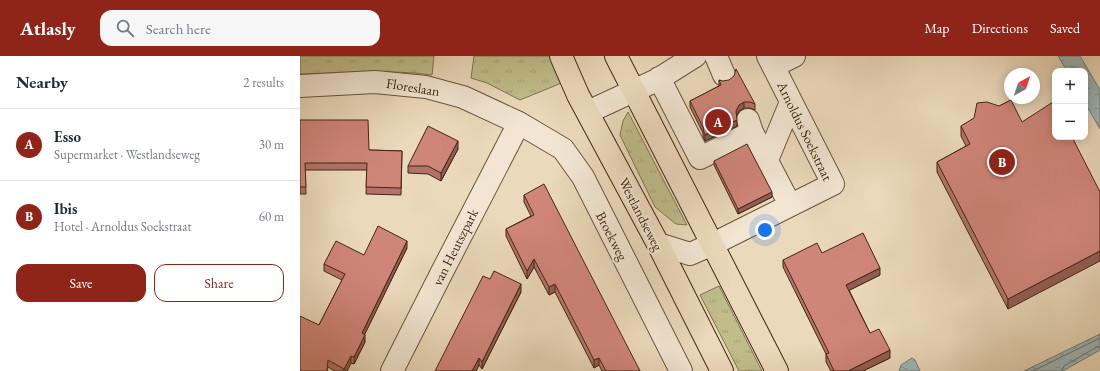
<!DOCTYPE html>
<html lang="en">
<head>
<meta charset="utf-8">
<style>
  :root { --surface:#fff; --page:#f6f6f7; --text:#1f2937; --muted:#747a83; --line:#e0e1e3; --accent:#8f2418 }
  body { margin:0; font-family:"EB Garamond",serif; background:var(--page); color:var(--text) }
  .controls { position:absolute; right:12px; top:12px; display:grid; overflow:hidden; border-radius:8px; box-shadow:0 2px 10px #0003 }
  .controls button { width:36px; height:36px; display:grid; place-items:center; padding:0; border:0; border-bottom:1px solid var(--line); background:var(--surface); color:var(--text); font:20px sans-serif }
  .compass { position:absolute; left:704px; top:12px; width:36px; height:36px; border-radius:50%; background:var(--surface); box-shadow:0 2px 10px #0003; rotate:40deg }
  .you { position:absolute; left:465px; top:174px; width:14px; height:14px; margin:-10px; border:3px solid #fff; border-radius:50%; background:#1a73e8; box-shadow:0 0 0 6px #1a73e833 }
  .badge { display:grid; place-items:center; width:26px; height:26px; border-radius:50%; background:var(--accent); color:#fff; font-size:13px; font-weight:700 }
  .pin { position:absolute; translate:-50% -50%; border:2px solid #fff; box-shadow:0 1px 4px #0006 }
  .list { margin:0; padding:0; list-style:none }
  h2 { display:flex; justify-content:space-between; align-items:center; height:52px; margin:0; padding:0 16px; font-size:17px }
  h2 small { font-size:13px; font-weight:400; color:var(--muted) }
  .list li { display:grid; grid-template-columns:26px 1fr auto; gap:12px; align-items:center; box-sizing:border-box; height:72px; padding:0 16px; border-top:1px solid var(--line) }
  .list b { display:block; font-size:15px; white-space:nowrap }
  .list p { margin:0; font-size:13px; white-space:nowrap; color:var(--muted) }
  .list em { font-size:13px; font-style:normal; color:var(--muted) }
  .actions { display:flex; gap:8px; padding:12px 16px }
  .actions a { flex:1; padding:9px 0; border:1px solid var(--accent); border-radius:12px; text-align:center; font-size:14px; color:var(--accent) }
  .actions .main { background:var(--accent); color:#fff }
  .icon { flex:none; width:22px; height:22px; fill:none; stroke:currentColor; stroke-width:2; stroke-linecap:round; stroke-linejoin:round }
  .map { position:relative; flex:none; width:800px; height:315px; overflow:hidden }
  header { display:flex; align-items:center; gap:24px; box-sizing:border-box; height:56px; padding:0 20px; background:var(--accent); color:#fff }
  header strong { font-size:19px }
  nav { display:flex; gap:22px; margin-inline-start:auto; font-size:14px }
  .search { width:280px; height:36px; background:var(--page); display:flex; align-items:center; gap:10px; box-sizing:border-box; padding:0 14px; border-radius:12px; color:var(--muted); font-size:15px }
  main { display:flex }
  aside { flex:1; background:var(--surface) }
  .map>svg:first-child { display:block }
  .grass { fill:url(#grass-tufts); stroke:#817250 }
  .water { fill:url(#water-ripples); stroke:#787e78 }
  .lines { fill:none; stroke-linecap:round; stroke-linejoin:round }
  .shore { stroke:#6f7068; stroke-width:1 }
  .minor-casing { stroke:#6c543e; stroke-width:24 }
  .major-casing { stroke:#422715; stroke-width:24 }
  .minor { stroke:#f2e6d3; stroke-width:22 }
  .major { stroke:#ebd9bb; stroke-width:22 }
  .wall { fill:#b37268; stroke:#422715 }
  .shaded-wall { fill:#925d55; stroke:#422715 }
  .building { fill:#d08579; stroke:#422715 }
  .labels { text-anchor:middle; stroke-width:4; stroke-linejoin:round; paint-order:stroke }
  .street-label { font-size:14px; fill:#422715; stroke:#f2e6d3 }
</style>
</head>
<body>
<header>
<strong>Atlasly</strong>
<div class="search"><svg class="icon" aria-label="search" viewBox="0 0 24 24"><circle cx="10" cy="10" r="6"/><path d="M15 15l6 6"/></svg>Search here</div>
<nav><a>Map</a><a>Directions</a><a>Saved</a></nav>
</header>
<main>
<aside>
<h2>Nearby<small>2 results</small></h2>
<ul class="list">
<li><span class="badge">A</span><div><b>Esso</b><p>Supermarket · Westlandseweg</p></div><em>30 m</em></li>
<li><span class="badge">B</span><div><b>Ibis</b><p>Hotel · Arnoldus Soekstraat</p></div><em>60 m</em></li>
</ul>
<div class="actions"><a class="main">Save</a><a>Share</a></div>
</aside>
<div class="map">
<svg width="800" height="315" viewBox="0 0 800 315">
  <defs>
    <pattern id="grass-tufts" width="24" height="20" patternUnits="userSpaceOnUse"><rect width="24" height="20" fill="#c0bd8b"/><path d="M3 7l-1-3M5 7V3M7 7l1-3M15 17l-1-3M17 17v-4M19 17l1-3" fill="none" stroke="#a6a277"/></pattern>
    <pattern id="water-ripples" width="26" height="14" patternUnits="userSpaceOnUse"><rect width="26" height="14" fill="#9cb8ba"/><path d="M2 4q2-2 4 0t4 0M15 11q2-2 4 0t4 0" fill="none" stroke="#819696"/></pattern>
  </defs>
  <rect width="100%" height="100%" fill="#ebd9bb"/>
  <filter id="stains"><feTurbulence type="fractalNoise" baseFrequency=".005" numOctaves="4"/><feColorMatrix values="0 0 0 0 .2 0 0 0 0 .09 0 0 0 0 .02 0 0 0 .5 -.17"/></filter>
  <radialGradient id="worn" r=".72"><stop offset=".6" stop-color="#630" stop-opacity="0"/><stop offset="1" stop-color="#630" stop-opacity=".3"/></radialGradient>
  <path class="grass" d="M 0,0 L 134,0 L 132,19 C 89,13 44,17 0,18 Z
    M 174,0 L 252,0 L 264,26 L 220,44 L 187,27 L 171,22 Z
    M 328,56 L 387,169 L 376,168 L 355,151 L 320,79 L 323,65 Z
    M 419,230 L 462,315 L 439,315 L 400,239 Z"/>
  <path class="water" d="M 758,0 L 780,0 L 800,34 L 800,73 L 785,47 L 785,15 L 767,15 Z
    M 800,278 L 800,294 L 763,315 L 724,315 Z
    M 612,302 L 615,304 L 620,315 L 599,315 L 601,309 Z"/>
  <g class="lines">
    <path class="shore" d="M 733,315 L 800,282
      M 762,315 L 764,310 L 797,291 L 800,291"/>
    <g class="minor-casing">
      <path id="minor" d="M 416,0 L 424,19
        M 474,10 L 494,0
        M 359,22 L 400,102 L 452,76
        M 0,30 L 75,26 L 126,31 L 163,41 L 219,67 L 263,93 L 283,121 L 381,315
        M 288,56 L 357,24 L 395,0
        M 448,64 L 452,76 L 490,149
        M 467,104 L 491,46
        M 358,188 L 390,198 L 413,188 L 533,128 L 468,0
        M 92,315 L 141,218 L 219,67"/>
    </g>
    <g class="major-casing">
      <path id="major" d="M 261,0 L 278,39 L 358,188 L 422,315
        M 316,0 L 477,315"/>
    </g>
    <use href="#minor" class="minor"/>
    <use href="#major" class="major"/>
  </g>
  <path class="wall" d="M 419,24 L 455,48 L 455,54 L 450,52 L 444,52 L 439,55 L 436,60 L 437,70 L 405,85 L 403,80 L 403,77 L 390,51 L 390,45 L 419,30 Z
    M 711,44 L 708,253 L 637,116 L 637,106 L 666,90 L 661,80 L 661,70 Z
    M 0,64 L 69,94 L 102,95 L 101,139 L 66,138 L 67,114 L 5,114 L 6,138 L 0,138 Z
    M 158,93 L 141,125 L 128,118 L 108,117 L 108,110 Z
    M 414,105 L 472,141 L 438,158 L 414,109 Z
    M 224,139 L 340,315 L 302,315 L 299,309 L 294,312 L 255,236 L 249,239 L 234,211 L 227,223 L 206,180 L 206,173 L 231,160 L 224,146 Z
    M 107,192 L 64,279 L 65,286 L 54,308 L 51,307 L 47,315 L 35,315 L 28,311 L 27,315 L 0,315 L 19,269 L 42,224 L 24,215 L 24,208 L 64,199 Z
    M 483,204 L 580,219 L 549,234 L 570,277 L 590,302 L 563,315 L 531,315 L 526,306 L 526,298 L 483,211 Z
    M 190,223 L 221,236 L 182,313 L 179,309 L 176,315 Z"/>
  <path class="shaded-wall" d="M 444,46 L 444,52 L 439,55 L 436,61 L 436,55 L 439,49 Z
    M 437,64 L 437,70 L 405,85 L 405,79 Z
    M 158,85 L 158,93 L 141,125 L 141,117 Z
    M 472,136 L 472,141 L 438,158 L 438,153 Z
    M 107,185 L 107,192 L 62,284 L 62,277 Z
    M 800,195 L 800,205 L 708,253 L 708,243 Z
    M 234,203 L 234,211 L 227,223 L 227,215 Z
    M 580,212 L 580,219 L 546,236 L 546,229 Z
    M 221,228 L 221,236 L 182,313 L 182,306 Z
    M 255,228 L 255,236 L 249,239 L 249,231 Z
    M 65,279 L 65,286 L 54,308 L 54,301 Z
    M 590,294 L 590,302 L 563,315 L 548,315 Z
    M 51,300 L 51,307 L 47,315 L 44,315 L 44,313 Z
    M 179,302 L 179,309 L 176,315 L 172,315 Z
    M 299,302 L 299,309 L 294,312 L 294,304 Z"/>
  <path class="building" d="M 436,13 L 455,48 L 450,46 L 444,46 L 439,49 L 436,55 L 437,64 L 405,79 L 403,74 L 404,73 L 390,45 L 421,29 L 419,24 L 423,25 L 429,24 L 434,20 Z
    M 711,44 L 722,66 L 753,46 L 755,49 L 755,81 L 772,81 L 800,136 L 800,195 L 708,243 L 637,106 L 670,88 L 661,70 L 674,62 L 677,47 L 687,46 L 699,50 Z
    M 0,64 L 68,64 L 69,94 L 102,95 L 101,132 L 66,131 L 67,107 L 5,107 L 6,131 L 0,131 Z
    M 128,70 L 158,85 L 141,117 L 128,110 L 108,110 Z
    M 447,88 L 472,136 L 438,153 L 414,105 Z
    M 244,128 L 340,315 L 306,315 L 299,302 L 294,304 L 255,228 L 249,231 L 234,203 L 227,215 L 206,173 L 234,159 L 224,139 Z
    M 78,170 L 107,185 L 62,277 L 65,279 L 54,301 L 51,300 L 44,313 L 28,304 L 27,315 L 0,315 L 0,260 L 19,269 L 45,218 L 24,208 L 36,185 L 64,199 Z
    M 563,177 L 580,212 L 546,229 L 570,277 L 579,273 L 590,294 L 548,315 L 534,315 L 526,298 L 529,297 L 483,204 L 517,187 L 522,197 Z
    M 194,215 L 221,228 L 182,306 L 179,302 L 172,315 L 135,315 L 183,220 L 190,223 Z"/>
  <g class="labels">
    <g class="street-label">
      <text transform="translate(113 31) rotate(9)" y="5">Floreslaan</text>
      <text transform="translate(505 75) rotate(64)" y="5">Arnoldus Soekstraat</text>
      <text transform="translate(341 158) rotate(63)" y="5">Westlandseweg</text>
      <text transform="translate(312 180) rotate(63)" y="5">Broekweg</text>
      <text transform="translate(155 191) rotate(-63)" y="5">van Heutszpark</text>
    </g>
  </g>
  <rect width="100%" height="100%" filter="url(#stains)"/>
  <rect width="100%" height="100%" fill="url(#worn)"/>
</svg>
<div class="controls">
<button>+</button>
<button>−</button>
</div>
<svg class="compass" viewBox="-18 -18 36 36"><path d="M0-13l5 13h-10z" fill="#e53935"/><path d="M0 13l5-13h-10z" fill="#747a83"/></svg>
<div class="you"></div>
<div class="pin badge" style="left:418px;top:66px">A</div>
<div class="pin badge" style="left:702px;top:106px">B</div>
</div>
</main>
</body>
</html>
